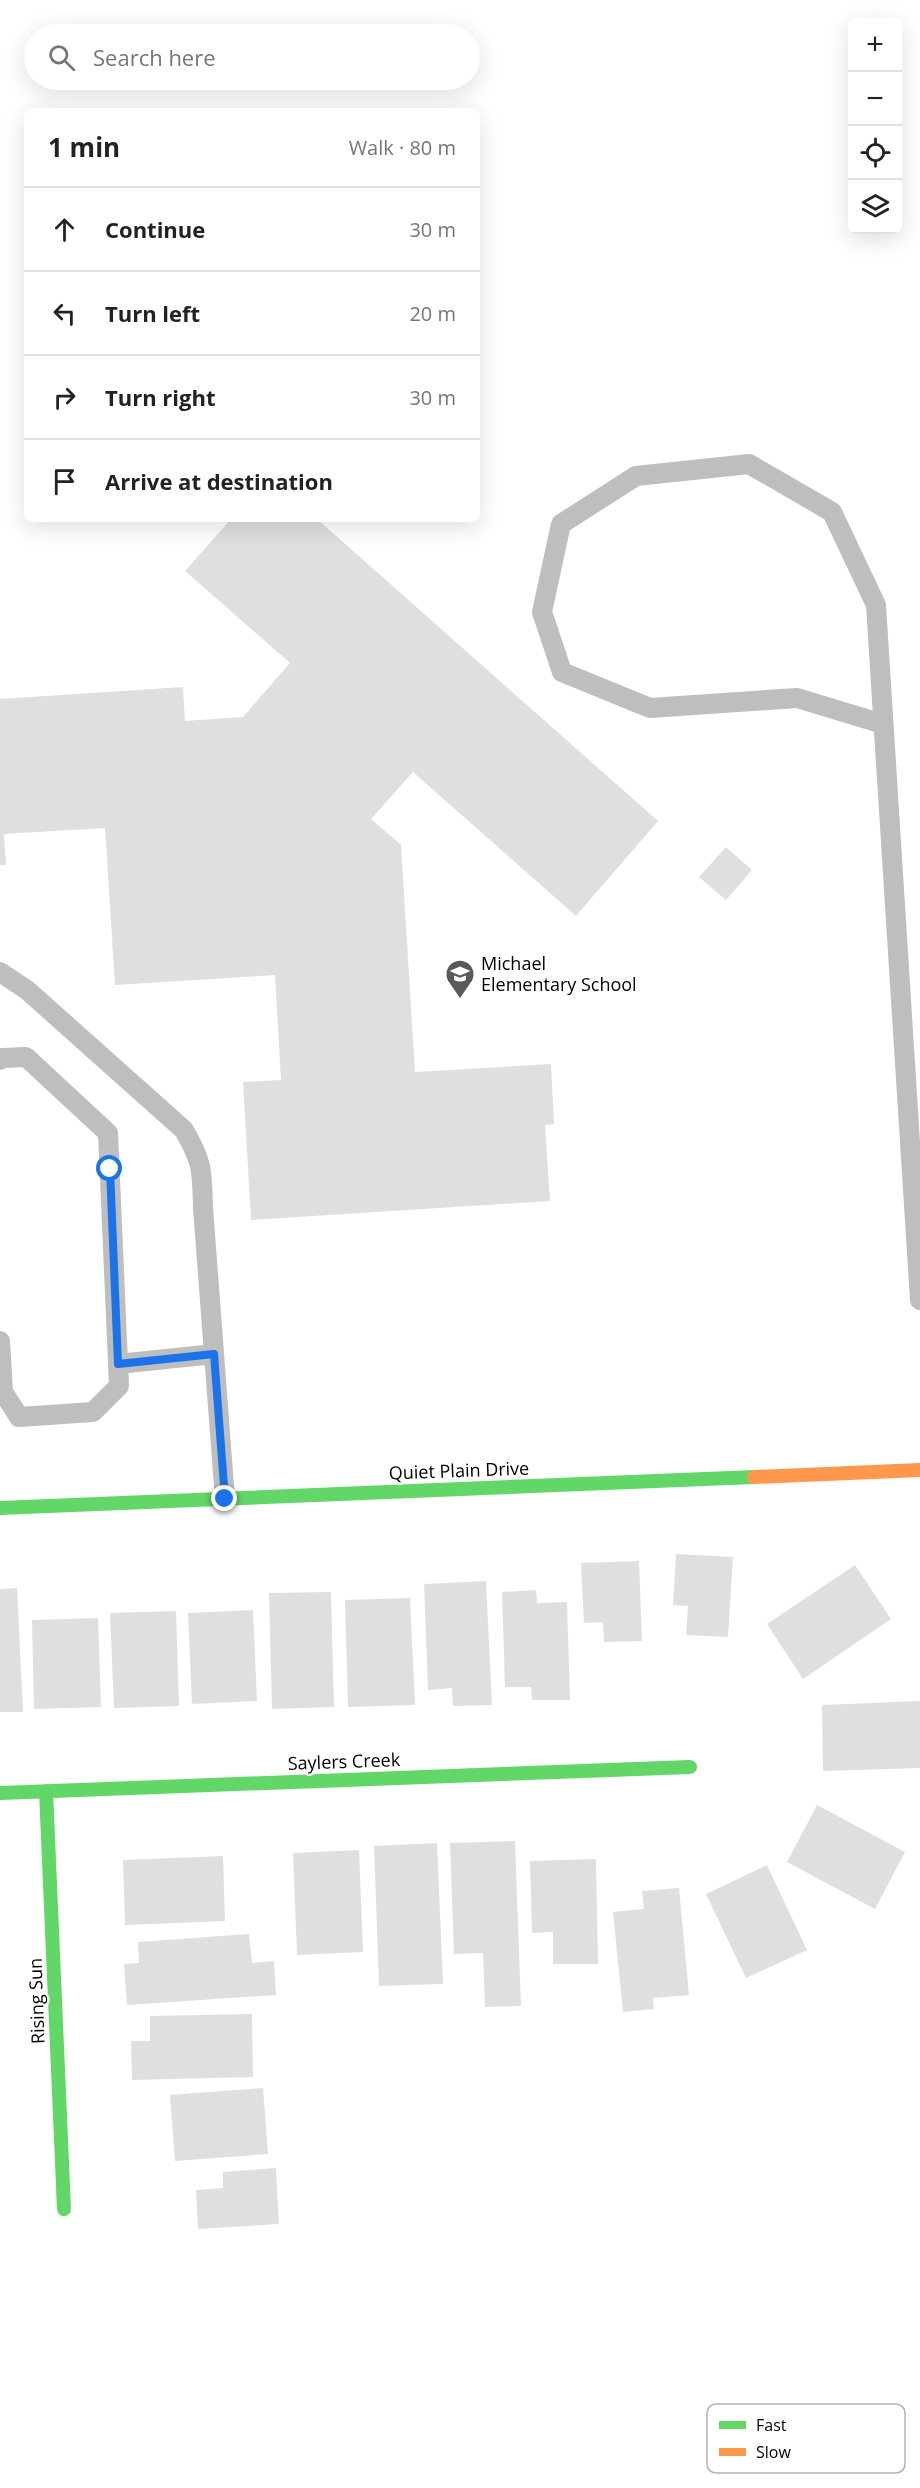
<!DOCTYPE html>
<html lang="en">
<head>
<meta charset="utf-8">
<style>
  :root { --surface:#fff; --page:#f2f2f2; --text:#222; --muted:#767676; --line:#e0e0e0 }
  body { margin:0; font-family:"Open Sans",sans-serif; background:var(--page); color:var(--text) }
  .controls { position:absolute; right:18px; top:18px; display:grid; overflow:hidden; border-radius:9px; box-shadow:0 6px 24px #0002 }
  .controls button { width:54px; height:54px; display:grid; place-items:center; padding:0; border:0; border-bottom:2px solid var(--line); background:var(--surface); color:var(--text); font:30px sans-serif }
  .stop { position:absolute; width:18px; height:18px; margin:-14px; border:4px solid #1a73e8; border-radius:50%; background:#fff }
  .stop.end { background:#1a73e8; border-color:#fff; box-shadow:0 2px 6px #0008 }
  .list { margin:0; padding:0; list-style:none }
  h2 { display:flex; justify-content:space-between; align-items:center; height:78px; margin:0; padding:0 24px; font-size:26px }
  h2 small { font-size:20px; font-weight:400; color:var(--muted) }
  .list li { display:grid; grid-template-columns:39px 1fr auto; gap:18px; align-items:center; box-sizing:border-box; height:84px; padding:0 24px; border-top:2px solid var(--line) }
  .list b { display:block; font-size:22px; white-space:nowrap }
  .list em { font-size:20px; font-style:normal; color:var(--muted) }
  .icon { flex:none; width:33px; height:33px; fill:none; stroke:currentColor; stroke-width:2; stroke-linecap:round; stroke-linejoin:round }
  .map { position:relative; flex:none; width:920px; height:2488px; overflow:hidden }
  .search { position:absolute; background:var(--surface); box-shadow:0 6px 24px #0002; left:24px; top:24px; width:456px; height:66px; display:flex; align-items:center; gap:15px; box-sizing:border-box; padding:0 21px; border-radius:33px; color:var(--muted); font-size:22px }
  .panel { position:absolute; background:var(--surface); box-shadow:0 6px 24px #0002; left:24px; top:108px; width:456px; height:414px; border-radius:9px }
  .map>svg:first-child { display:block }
  .building { fill:#dfdfdf }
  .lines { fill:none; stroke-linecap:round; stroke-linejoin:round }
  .lane { stroke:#bebebe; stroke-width:20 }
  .fast { stroke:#63d668; stroke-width:14 }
  .slow { stroke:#ff974d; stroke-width:14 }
  .route { stroke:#1a73e8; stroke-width:8 }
  .labels { text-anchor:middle; stroke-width:5; stroke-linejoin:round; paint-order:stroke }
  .poi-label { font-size:18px; fill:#000; stroke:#fff; text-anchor:start }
  .street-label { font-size:18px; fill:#000; stroke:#fff }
  .key { fill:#fff; stroke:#b2b2b2; stroke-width:1.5 }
  .key-label { font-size:16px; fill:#000 }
</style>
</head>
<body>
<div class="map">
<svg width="920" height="2488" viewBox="0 0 920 2488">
  <rect width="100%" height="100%" fill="#fff"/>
  <path class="building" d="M 231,519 L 317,519 L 658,821 L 576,916 L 413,772 L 371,819 L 401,845 L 415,1072 L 551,1064 L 554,1124 L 545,1125 L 550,1201 L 251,1220 L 243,1082 L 281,1080 L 275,975 L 115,985 L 105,828 L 4,834 L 6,865 L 0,865 L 0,699 L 183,687 L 185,721 L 243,717 L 290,663 L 185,571 Z
    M 726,847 L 752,870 L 726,900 L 699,877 Z
    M 676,1554 L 733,1557 L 728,1637 L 686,1635 L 688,1606 L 673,1605 Z
    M 639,1561 L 642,1641 L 604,1642 L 603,1622 L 584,1623 L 581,1563 Z
    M 855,1565 L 891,1619 L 803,1679 L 767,1624 Z
    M 486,1581 L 492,1705 L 453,1706 L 452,1688 L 428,1690 L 424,1584 Z
    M 17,1588 L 23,1712 L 0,1712 L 0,1589 Z
    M 536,1590 L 537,1603 L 567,1602 L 570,1700 L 532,1700 L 531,1687 L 505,1687 L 502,1592 Z
    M 331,1592 L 334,1707 L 272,1709 L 269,1593 Z
    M 410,1598 L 415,1705 L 348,1707 L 345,1600 Z
    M 253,1610 L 257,1701 L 192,1704 L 188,1613 Z
    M 176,1611 L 179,1706 L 114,1708 L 110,1613 Z
    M 98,1618 L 101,1707 L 34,1709 L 32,1620 Z
    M 920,1701 L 920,1768 L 823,1771 L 822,1705 Z
    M 817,1805 L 905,1852 L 875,1909 L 787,1862 Z
    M 515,1841 L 521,2006 L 485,2007 L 483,1953 L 454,1954 L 450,1843 Z
    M 437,1843 L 443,1984 L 379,1986 L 374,1846 Z
    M 359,1850 L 363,1952 L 297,1955 L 293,1853 Z
    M 223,1856 L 225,1921 L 125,1925 L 123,1860 Z
    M 596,1859 L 598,1964 L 553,1964 L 553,1932 L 532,1933 L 530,1861 Z
    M 767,1865 L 807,1950 L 746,1978 L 706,1894 Z
    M 679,1888 L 689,1995 L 653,1998 L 654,2009 L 623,2012 L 613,1912 L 644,1909 L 642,1891 Z
    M 249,1934 L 252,1963 L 274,1961 L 276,1995 L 127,2005 L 124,1964 L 139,1963 L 138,1942 Z
    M 252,2014 L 253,2077 L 132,2080 L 131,2041 L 150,2041 L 150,2016 Z
    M 263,2088 L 268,2154 L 175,2161 L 170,2095 Z
    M 276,2168 L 279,2224 L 198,2229 L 196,2190 L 223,2188 L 223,2172 Z"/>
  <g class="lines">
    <path class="lane" d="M 883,724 L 797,698 L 650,708 L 562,672 L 542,612 L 561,524 L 636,476 L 749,464 L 832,512 L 876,605 L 920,1300
      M 0,972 L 27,990 L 184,1130 C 203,1163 202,1171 203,1208 L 225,1499
      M 0,1060 L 2,1058 L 26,1057 L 108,1133 L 119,1386 L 93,1412 L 19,1417 L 3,1392 L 0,1341
      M 118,1364 L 214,1354"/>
    <path class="fast" d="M 0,1508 L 754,1477
      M 46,1791 L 64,2209
      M 0,1793 L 690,1767"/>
    <path class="slow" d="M 754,1477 L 920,1470"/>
  </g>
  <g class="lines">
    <path class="route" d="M 110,1169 L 118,1364 L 214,1354 L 225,1499"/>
  </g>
  <defs>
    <g id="school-pin" transform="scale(1.5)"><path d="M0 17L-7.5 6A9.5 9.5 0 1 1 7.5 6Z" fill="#595959" stroke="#fff"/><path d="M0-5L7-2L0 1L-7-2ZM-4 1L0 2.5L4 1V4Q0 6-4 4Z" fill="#fff"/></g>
  </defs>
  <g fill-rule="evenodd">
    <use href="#school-pin" x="460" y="974"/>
  </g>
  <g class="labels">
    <g class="poi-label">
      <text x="481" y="970">Michael<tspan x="481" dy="21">Elementary School</tspan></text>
    </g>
    <g class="street-label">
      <text transform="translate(459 1471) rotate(-2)" y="6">Quiet Plain Drive</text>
      <text transform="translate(344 1762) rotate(-2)" y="6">Saylers Creek</text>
      <text transform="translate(37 2001) rotate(-92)" y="6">Rising Sun</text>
    </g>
  </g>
  <rect x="707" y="2404" width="198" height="69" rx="9" class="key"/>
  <rect x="719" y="2421" width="27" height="8" fill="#63d668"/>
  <rect x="719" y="2448" width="27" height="8" fill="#ff974d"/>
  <g class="key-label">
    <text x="756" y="2431">Fast</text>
    <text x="756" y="2458">Slow</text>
  </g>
</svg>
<div class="controls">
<button>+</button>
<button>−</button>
<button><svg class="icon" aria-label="locate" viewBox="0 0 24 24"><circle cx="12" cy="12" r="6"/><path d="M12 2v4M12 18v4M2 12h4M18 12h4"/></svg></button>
<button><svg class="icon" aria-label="layers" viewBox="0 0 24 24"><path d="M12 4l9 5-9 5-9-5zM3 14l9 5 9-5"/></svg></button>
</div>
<div class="stop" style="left:110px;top:1169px"></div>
<div class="stop end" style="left:225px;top:1499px"></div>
<div class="search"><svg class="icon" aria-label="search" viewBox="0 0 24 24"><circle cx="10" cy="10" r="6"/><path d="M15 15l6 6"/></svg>Search here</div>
<section class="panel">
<h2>1 min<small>Walk · 80 m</small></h2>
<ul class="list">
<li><svg class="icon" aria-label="ahead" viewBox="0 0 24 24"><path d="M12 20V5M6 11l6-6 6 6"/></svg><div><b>Continue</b></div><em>30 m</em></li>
<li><svg class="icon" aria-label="left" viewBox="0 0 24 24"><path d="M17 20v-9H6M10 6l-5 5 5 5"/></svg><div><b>Turn left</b></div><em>20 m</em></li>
<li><svg class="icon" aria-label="right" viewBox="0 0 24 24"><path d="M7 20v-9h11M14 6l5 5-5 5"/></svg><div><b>Turn right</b></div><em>30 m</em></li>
<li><svg class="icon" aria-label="arrive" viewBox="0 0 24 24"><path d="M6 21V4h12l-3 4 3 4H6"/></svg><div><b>Arrive at destination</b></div></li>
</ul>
</section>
</div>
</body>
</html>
